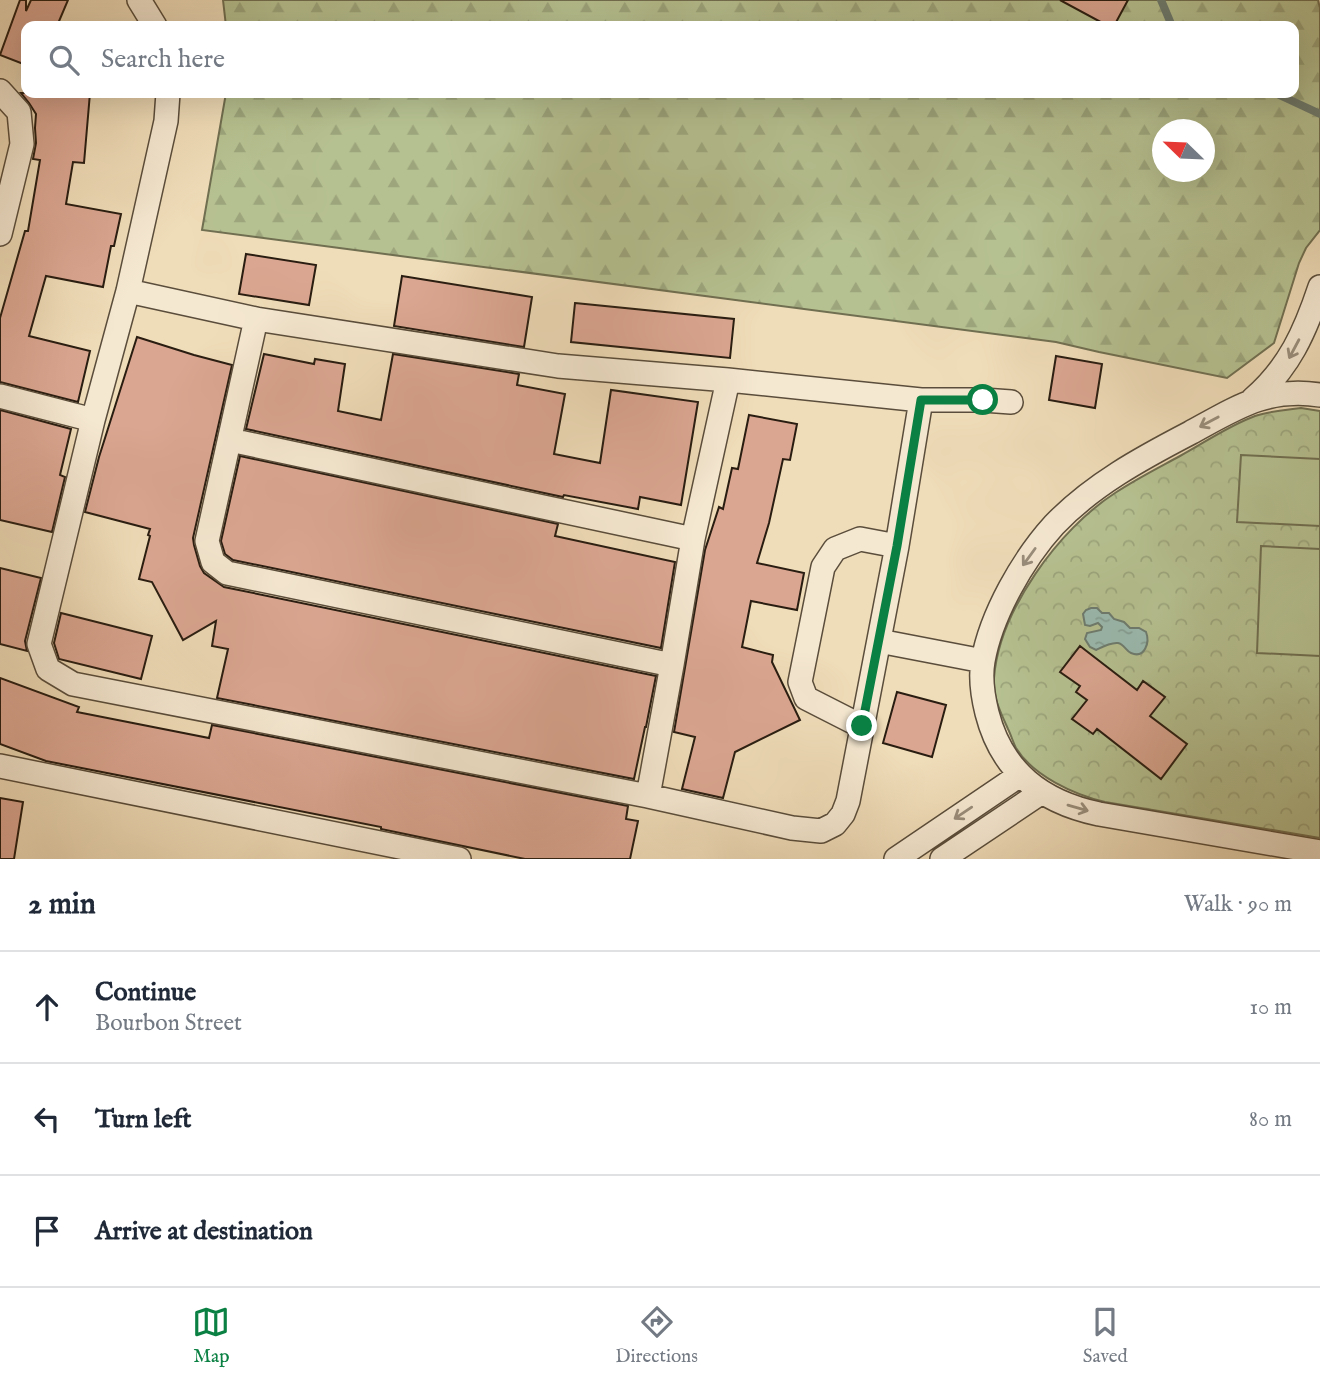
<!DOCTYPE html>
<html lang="en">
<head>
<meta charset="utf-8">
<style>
  :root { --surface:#fff; --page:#f6f6f7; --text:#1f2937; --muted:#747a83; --line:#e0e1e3; --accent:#0b8043 }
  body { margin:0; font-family:"IM FELL English",serif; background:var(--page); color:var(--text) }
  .compass { position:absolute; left:1152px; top:119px; width:63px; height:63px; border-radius:50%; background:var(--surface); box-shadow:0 7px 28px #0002; rotate:293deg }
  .stop { position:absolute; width:21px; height:21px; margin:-16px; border:5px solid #0b8043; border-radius:50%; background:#fff }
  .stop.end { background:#0b8043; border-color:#fff; box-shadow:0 2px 7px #0008 }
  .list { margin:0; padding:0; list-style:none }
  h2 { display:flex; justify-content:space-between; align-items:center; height:91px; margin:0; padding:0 28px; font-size:30px }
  h2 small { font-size:23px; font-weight:400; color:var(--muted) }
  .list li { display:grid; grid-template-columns:46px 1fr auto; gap:21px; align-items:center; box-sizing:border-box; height:112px; padding:0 28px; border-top:2px solid var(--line) }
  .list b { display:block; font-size:26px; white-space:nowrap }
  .list p { margin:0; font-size:23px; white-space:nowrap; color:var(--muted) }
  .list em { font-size:23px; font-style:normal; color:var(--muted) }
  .icon { flex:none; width:38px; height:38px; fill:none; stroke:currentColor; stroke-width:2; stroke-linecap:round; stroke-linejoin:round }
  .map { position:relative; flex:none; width:1320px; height:859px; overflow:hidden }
  .search { position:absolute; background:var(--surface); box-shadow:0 7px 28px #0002; left:21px; right:21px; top:21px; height:77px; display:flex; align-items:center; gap:18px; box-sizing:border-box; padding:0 24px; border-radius:14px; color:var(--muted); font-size:26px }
  .sheet { height:427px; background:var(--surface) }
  nav { display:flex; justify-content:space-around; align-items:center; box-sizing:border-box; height:98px; border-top:2px solid var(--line); background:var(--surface); font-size:19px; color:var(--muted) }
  nav a { display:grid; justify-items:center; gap:4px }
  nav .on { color:var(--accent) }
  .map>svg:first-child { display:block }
  .forest { fill:url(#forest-firs); stroke:#706f51; stroke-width:2; fill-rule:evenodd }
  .park { fill:url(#park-crowns); stroke:#706f51; stroke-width:2 }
  .pitch { fill:#b6c191; stroke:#706f51; stroke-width:2 }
  .water { fill:url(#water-ripples); stroke:#6d7c70; stroke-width:2 }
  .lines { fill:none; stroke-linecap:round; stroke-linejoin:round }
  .stream { stroke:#6d7c70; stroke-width:8 }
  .building { fill:#dba691; stroke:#291d11; stroke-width:2 }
  .minor-casing { stroke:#5a4d3b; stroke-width:26 }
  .minor { stroke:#f5e8d1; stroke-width:23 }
  .oneway { stroke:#998d7b }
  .route { stroke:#0b8043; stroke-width:9 }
</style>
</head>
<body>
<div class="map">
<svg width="1320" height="859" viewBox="0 0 1320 859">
  <defs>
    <pattern id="forest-firs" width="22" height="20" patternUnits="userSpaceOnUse" patternTransform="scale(1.75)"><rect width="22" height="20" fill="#b6c191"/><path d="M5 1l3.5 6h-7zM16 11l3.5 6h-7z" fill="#9ca57c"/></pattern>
    <pattern id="park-crowns" width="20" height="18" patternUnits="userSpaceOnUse" patternTransform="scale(1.75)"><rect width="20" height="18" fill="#b6c191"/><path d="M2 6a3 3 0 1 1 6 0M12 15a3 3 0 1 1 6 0" fill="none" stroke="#9ca57c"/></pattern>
    <pattern id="water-ripples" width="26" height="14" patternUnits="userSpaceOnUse" patternTransform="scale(1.75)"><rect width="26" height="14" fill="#9abbb0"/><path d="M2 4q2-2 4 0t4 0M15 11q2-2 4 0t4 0" fill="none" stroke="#85a096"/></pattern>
  </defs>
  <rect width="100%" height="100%" fill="#efdcb8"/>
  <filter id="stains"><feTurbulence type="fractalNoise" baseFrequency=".00286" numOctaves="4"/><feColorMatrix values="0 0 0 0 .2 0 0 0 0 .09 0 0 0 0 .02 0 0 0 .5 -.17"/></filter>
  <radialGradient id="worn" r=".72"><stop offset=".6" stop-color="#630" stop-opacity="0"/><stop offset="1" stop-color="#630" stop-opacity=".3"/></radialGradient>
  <path class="forest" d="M 223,0 L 1318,0 L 1320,8 L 1320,230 L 1306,248 L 1299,263 L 1274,343 L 1227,378 L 1099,352 L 1056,342 L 202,230 L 226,93 L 1294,93 L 1294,26 L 226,26 ZM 1162,130 L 1204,130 L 1204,172 L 1162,172 Z"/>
  <path class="park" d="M 1301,408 L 1320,411 L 1320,838 L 1105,802 C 1075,795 1033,776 1016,748 C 1013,742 1011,735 1008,729 C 1001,713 992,696 994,678 C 999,611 1059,529 1115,493 C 1136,479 1158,468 1180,456 C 1204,443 1228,426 1255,416 C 1269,411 1286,410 1301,408 Z"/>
  <path class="pitch" d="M 1241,455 L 1320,459 L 1320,526 L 1237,522 Z
    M 1261,546 L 1320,549 L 1320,656 L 1257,653 Z"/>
  <path class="water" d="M 1091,608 L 1097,608 L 1102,613 L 1109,613 L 1114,619 L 1124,622 L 1130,628 L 1139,628 L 1146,632 C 1150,642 1145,659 1131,653 C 1126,651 1124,644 1118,643 C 1111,642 1102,647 1096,650 L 1090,647 L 1085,639 L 1087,633 L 1101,630 L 1102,627 L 1098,623 L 1090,626 L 1085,625 L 1083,614 L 1086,610 Z"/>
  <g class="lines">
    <path class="stream" d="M 1161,0 L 1172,26
      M 1275,93 L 1320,114"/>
  </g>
  <path class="building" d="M 20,0 L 26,0 L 26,11 L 31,0 L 68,0 L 57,26 L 26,26 L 26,65 L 0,55 Z
    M 1060,0 L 1128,0 L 1114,26 L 1108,26 Z
    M 21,93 L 90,93 L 84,163 L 73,162 L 66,204 L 121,214 L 114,246 L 111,246 L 103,287 L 46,276 L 29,336 L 90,351 L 78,402 L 0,382 L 0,318 L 25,231 L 28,231 L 40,160 L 33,159 L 36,143 L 35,128 L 36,114 L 29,103 Z
    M 246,254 L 316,265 L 309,305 L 239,294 Z
    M 402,276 L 532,297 L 524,347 L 394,326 Z
    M 575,303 L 734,319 L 730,358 L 571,342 Z
    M 137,337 L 194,355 L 232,365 L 193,538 L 194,545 L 200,566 L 204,573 L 224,587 L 656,676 L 646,727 L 645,727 L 634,779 L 217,698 L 228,649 L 212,646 L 216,621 L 183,640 L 152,582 L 139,579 L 150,536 L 148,535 L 150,529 L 85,512 L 99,457 Z
    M 264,354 L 314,364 L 315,359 L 345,364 L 338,411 L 381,420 L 393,354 L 519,374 L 517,385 L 565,394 L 554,454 L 600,463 L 611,390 L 698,402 L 681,505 L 640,497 L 638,509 L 564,495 L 563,497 L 246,429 Z
    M 1056,356 L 1102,364 L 1095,408 L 1049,400 Z
    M 0,410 L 71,429 L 60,475 L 65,477 L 52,532 L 0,520 Z
    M 749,415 L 797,424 L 790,460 L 783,459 L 769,523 L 757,563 L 804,573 L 797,610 L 751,601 L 742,647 L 773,655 L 772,662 L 800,720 L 735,752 L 723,798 L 682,789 L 695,737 L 674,732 L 705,550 L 719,507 L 723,509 L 732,468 L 738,469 Z
    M 240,456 L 558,524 L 555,536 L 675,562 L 661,648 L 233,560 L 225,554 L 221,541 Z
    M 0,568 L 41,578 L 25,641 L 27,651 L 0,644 Z
    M 61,613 L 152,636 L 141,679 L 59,659 L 54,643 Z
    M 1080,646 L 1137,690 L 1143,681 L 1165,697 L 1150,716 L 1187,744 L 1161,779 L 1097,729 L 1093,734 L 1072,719 L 1087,700 L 1076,692 L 1080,686 L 1060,672 Z
    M 0,678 L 79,707 L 77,712 L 209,738 L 212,725 L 628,806 L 626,819 L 638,821 L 630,859 L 525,859 L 381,829 L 381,827 L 46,761 L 0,744 Z
    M 897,692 L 946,705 L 932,757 L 883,743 Z
    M 0,798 L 23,802 L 14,859 L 0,859 Z"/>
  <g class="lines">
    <g class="minor-casing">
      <path id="minor" d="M 139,0 L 155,26
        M 0,91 L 19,112 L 22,144 L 0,234
        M 128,291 L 256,319 L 558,366 L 728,380 L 921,400 L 897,546 L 848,801 L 843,814 L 835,824 L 821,831 L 792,828 L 648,796 L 73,684 L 48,669 L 39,644 L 93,420 L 128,291 L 166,121 L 168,93
        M 256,319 L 207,541 L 213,562 L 227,573 L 672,665
        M 1320,395 C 1266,387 1236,408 1190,433 C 1142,458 1092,485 1054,525 C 1023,559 991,615 983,661 C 980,678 983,697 987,713 C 1002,772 1042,802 1099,814 L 1320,852
        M 0,396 L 93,420
        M 1253,399 C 1289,368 1305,332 1320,287
        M 921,400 L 983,400 L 1011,402
        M 230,440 L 693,539
        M 879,641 L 983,661
        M 861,726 L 806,698 L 800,682 L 823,567 L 835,549 L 860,539 L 897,546
        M 0,766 L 459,859
        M 648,796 L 672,665 L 693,539 L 728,380
        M 896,859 L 1020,775
        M 942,859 L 1042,792"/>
    </g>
    <use href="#minor" class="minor"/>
  </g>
  <defs><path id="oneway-shaft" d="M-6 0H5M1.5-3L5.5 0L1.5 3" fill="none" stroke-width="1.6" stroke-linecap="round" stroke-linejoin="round" transform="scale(1.75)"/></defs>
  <g class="oneway">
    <use href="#oneway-shaft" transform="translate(1294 349) rotate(118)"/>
    <use href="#oneway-shaft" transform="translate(1209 422) rotate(152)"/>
    <use href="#oneway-shaft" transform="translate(1029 557) rotate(126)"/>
    <use href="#oneway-shaft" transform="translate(1078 808) rotate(16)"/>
    <use href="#oneway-shaft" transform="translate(963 813) rotate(146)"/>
  </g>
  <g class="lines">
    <path class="route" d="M 862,726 L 897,546 L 921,400 L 983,400"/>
  </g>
  <rect width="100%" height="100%" filter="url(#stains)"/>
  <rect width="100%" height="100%" fill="url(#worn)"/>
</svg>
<svg class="compass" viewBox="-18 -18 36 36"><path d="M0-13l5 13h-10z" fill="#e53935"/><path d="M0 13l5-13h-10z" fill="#747a83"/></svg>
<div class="stop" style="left:983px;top:400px"></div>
<div class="stop end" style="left:862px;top:726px"></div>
<div class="search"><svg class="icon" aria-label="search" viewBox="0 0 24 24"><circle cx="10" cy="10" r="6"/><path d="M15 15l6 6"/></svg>Search here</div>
</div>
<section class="sheet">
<h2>2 min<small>Walk · 90 m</small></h2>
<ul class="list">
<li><svg class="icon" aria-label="ahead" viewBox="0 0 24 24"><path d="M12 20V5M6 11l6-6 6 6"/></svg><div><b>Continue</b><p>Bourbon Street</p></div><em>10 m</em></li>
<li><svg class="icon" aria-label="left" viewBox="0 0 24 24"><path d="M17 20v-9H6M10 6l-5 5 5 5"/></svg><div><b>Turn left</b></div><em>80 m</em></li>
<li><svg class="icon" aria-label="arrive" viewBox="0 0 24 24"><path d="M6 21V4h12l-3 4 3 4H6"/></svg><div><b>Arrive at destination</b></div></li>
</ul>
</section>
<nav>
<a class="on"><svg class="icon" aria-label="map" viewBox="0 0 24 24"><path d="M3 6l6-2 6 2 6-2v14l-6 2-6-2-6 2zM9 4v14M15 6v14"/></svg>Map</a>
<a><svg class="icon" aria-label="directions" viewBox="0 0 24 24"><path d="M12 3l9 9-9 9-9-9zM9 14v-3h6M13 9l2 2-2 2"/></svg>Directions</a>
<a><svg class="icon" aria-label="saved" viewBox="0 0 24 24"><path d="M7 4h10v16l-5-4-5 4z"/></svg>Saved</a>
</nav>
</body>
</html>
